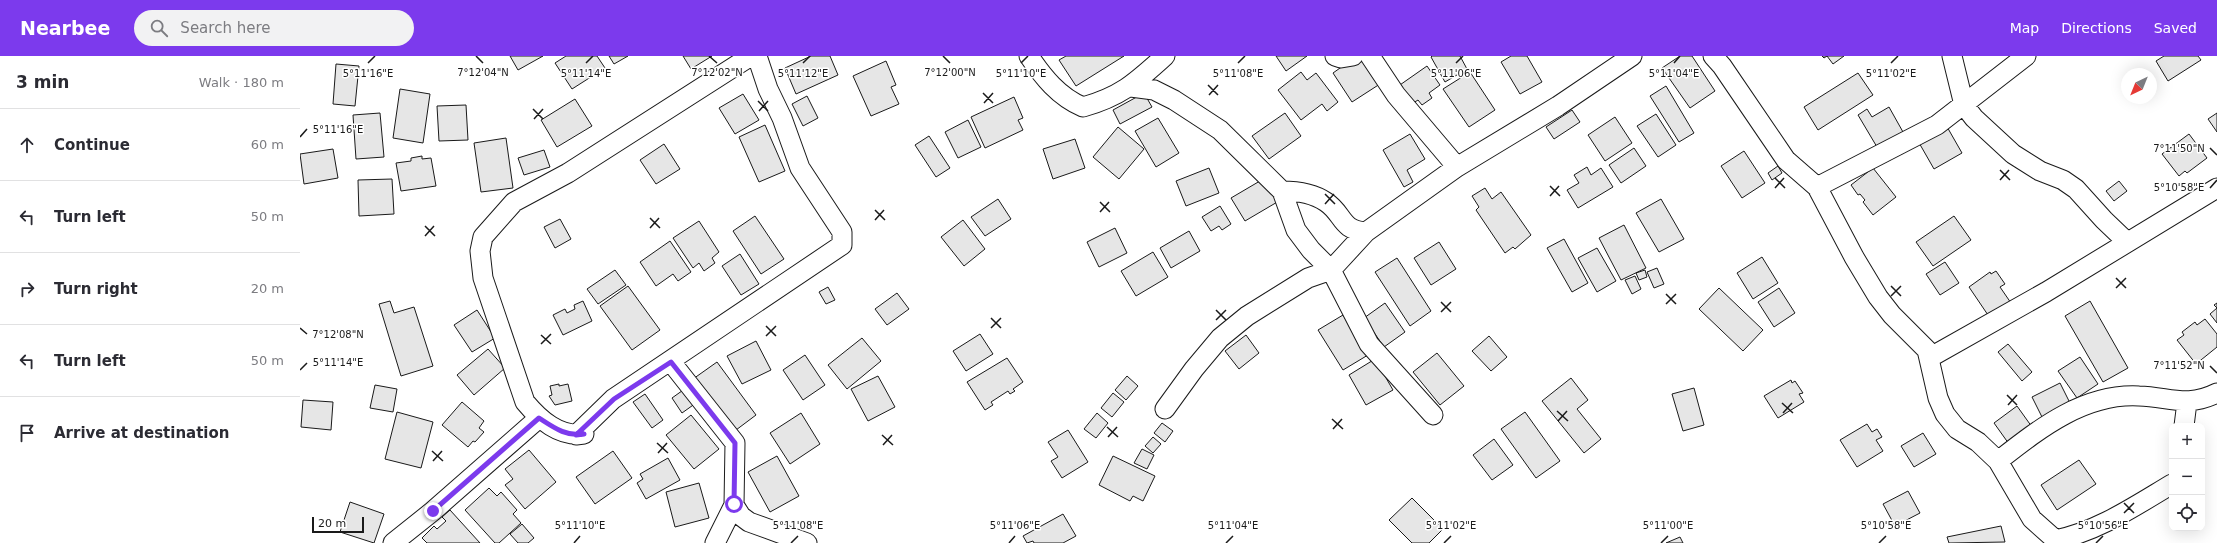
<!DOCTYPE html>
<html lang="en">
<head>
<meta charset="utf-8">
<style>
  :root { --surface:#fff; --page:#f2f2f3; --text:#2b2b33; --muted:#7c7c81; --line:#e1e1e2; --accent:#7c3aed }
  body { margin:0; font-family:"DejaVu Sans",sans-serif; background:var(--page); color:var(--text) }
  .controls { position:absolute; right:12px; bottom:12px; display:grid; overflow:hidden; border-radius:8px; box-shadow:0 4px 16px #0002 }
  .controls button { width:36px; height:36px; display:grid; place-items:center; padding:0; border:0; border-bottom:1px solid var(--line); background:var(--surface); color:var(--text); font:20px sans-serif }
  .compass { position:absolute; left:1821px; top:12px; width:36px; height:36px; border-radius:50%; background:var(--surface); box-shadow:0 4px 16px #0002; rotate:223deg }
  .scale { position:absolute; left:12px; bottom:10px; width:52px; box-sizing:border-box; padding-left:4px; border:2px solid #1a1a1a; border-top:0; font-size:11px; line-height:14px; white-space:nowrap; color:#1a1a1a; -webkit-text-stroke:3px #fff; paint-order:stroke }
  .stop { position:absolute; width:12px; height:12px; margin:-9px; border:3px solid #7c3aed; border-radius:50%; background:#fff }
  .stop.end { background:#7c3aed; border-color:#fff; box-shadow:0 1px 4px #0008 }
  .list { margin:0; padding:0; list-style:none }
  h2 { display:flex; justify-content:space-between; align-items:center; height:52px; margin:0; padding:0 16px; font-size:17px }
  h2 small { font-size:13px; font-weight:400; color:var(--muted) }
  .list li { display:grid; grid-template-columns:26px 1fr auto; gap:12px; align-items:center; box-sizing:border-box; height:72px; padding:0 16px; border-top:1px solid var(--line) }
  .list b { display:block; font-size:15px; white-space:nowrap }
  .list em { font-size:13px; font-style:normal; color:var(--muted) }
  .icon { flex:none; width:22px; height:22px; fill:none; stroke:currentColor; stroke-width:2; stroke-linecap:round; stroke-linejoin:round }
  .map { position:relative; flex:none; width:1917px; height:487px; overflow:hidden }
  header { display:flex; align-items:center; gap:24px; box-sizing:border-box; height:56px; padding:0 20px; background:var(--accent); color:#fff }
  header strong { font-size:19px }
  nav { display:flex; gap:22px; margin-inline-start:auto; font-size:14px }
  .search { width:280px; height:36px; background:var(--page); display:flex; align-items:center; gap:10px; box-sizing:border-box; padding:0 14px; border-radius:22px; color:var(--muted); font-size:15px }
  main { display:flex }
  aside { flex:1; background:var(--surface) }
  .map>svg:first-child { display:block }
  .building { fill:#e6e6e6; stroke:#1a1a1a }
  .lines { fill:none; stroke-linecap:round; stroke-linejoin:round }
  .minor-casing { stroke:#1a1a1a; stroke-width:21 }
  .minor { stroke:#fff; stroke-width:19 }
  .route { stroke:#7c3aed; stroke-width:5 }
  .ticks { fill:none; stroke:#1a1a1a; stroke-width:1.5 }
  .ticks-label { font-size:10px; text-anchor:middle; fill:#1a1a1a; stroke:#fff; stroke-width:3; stroke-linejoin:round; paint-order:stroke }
</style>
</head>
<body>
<header>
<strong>Nearbee</strong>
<div class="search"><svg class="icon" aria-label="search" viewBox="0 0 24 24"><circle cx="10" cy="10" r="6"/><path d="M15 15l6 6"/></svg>Search here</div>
<nav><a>Map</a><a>Directions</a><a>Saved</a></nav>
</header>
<main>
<aside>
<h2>3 min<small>Walk · 180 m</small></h2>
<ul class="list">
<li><svg class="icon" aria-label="ahead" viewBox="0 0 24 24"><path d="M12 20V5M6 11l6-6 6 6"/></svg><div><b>Continue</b></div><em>60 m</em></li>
<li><svg class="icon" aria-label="left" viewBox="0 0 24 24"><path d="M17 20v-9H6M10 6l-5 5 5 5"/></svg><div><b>Turn left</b></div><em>50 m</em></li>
<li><svg class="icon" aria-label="right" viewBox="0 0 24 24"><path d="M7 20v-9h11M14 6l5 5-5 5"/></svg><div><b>Turn right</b></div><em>20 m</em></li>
<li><svg class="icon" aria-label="left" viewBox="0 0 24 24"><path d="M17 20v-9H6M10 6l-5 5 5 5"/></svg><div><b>Turn left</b></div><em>50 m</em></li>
<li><svg class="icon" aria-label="arrive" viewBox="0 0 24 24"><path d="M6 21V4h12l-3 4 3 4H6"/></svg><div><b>Arrive at destination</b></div></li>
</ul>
</aside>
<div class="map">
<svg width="1917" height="487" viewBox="0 0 1917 487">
  <rect width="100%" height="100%" fill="#fff"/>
  <path class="building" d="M 210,0 L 243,0 L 218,14 Z
    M 266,0 L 297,0 L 305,12 L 272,33 L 255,7 Z
    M 309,0 L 328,0 L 314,8 Z
    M 383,0 L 412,0 L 391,13 Z
    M 511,0 L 530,0 L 538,19 L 496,38 L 485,12 Z
    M 766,0 L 824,0 L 776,30 L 759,4 Z
    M 976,0 L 1007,0 L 986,15 Z
    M 1057,0 L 1065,0 L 1083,26 L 1052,46 L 1033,17 Z
    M 1132,0 L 1160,0 L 1167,13 L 1145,26 L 1131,1 Z
    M 1211,0 L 1227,0 L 1242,26 L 1220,38 L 1201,6 Z
    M 1380,0 L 1392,0 L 1415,35 L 1390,52 L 1362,12 Z
    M 1522,0 L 1544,0 L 1533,8 L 1527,0 L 1524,2 Z
    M 1864,0 L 1898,0 L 1901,4 L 1868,25 L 1856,5 Z
    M 586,5 L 596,29 L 591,31 L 599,48 L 571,60 L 553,20 Z
    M 36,8 L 59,10 L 55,50 L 33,48 Z
    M 1127,10 L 1140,29 L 1129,37 L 1132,42 L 1122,49 L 1118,44 L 1110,49 L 1097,31 Z
    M 1001,16 L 1007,24 L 1016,17 L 1038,46 L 1027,55 L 1022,48 L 1001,64 L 978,34 Z
    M 1170,16 L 1195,54 L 1169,71 L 1143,33 Z
    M 1558,17 L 1573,39 L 1518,74 L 1504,51 Z
    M 1366,30 L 1394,77 L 1379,86 L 1350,40 Z
    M 100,33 L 130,38 L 123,87 L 93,82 Z
    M 844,37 L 852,51 L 820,68 L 813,54 Z
    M 443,38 L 459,64 L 435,78 L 419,52 Z
    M 507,40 L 518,62 L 503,70 L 492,48 Z
    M 714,41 L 723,62 L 718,64 L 723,74 L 685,92 L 671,61 Z
    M 275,43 L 292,70 L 257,91 L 241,64 Z
    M 166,49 L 168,84 L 139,85 L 137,50 Z
    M 1589,51 L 1603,76 L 1577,91 L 1558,59 L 1567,53 L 1572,61 Z
    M 1272,54 L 1280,66 L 1254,83 L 1246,71 Z
    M 80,57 L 84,101 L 56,103 L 53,59 Z
    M 985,57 L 1001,80 L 969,103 L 952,80 Z
    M 1917,57 L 1917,76 L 1908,63 Z
    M 1356,58 L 1376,89 L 1358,101 L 1337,70 Z
    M 1315,61 L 1332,87 L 1305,105 L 1288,79 Z
    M 858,62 L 879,97 L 856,111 L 835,75 Z
    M 668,64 L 681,91 L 658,102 L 645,76 Z
    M 465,69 L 485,115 L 459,126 L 439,81 Z
    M 1646,69 L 1662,97 L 1634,113 L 1618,85 Z
    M 818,71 L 844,93 L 819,123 L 793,101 Z
    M 1110,78 L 1125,103 L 1107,114 L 1113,126 L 1104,131 L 1083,94 Z
    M 1889,78 L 1907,102 L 1887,117 L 1885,115 L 1879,120 L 1862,98 Z
    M 629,80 L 650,112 L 636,121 L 615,89 Z
    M 206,82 L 213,132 L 181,136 L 174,87 Z
    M 775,83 L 785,112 L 753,123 L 743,93 Z
    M 364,88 L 380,113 L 356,128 L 340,104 Z
    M 1334,92 L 1346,110 L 1321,127 L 1309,109 Z
    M 33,93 L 38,122 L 4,128 L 0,98 Z
    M 244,94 L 250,111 L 224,119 L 218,102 Z
    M 1444,95 L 1465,127 L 1442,142 L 1421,110 Z
    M 122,100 L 122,103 L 131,102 L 136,130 L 101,135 L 96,107 L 111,105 L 111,102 Z
    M 1478,110 L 1482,117 L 1472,124 L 1468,117 Z
    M 1287,111 L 1291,119 L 1301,112 L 1313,131 L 1278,152 L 1267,134 L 1279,127 L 1274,119 Z
    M 909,112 L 919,137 L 886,150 L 876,125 Z
    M 1573,112 L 1596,141 L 1573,159 L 1563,146 L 1565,144 L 1560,138 L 1558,139 L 1551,129 Z
    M 965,122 L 979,145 L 945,165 L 931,142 Z
    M 92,123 L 94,158 L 59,160 L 58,124 Z
    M 1819,125 L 1827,135 L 1814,145 L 1806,135 Z
    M 1185,132 L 1192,143 L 1201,136 L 1231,179 L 1215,193 L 1213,191 L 1205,197 L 1176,154 L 1179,151 L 1172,140 Z
    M 698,143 L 711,163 L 685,180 L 671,161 Z
    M 1361,143 L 1384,183 L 1359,196 L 1336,157 Z
    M 920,150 L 931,168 L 922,174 L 919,170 L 911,175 L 902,161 Z
    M 455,160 L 484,203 L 461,218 L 433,175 Z
    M 1654,160 L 1671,184 L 1633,210 L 1616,186 Z
    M 260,163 L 271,183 L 255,192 L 244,171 Z
    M 663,164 L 685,193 L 664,210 L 641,181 Z
    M 399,165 L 419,196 L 412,202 L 415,207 L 404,215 L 399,207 L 393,212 L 373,182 Z
    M 1324,169 L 1346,212 L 1321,224 L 1299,182 Z
    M 815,172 L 827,197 L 799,211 L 787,186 Z
    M 889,175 L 900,195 L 871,212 L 860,192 Z
    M 1264,183 L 1288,227 L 1272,236 L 1247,192 Z
    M 370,185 L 391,216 L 378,225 L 373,218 L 356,230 L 340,206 Z
    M 1139,186 L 1156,213 L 1131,229 L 1114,202 Z
    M 1297,192 L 1316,225 L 1297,236 L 1278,202 Z
    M 853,196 L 868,221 L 836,240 L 821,215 Z
    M 440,198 L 459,228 L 441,239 L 422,210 Z
    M 1462,201 L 1478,227 L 1453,243 L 1437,217 Z
    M 1097,202 L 1131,255 L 1110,270 L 1075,216 Z
    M 1645,206 L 1659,227 L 1640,239 L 1626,218 Z
    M 1357,212 L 1364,228 L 1354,232 L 1347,216 Z
    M 315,214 L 326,229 L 298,248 L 287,233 Z
    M 1345,214 L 1347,221 L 1339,224 L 1336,217 Z
    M 1696,215 L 1705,228 L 1700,231 L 1711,247 L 1690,262 L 1669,231 L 1690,216 L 1691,218 Z
    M 1335,220 L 1341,233 L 1332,238 L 1325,224 Z
    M 328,230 L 360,274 L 332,294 L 300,250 Z
    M 528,231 L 535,244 L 526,248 L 519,236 Z
    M 1419,232 L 1463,274 L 1443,295 L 1399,253 Z
    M 1479,232 L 1495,257 L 1474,271 L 1458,246 Z
    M 597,237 L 609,253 L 587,269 L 575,253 Z
    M 90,245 L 94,257 L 114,251 L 133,310 L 101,320 L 79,248 Z
    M 283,245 L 292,265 L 263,279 L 253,259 L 265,253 L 267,257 L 275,253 L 274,249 Z
    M 1790,245 L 1828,312 L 1803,326 L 1765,260 Z
    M 1085,247 L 1105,276 L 1084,291 L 1064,262 Z
    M 1917,247 L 1917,267 L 1910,258 L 1917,252 L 1914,249 Z
    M 177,254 L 195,282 L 172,296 L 154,269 Z
    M 1043,259 L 1068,299 L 1043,314 L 1018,274 Z
    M 1905,263 L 1917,278 L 1917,291 L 1896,308 L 1877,284 L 1884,279 L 1882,276 L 1895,266 L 1897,269 Z
    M 680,278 L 693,298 L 666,315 L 653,295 Z
    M 946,279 L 959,297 L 939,313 L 925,295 Z
    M 1189,280 L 1207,301 L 1191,315 L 1172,295 Z
    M 562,282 L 581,305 L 547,333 L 528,309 Z
    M 456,285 L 471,314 L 442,328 L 427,300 Z
    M 1708,288 L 1732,316 L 1722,325 L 1698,296 Z
    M 188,293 L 205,312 L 174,339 L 157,319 Z
    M 1137,297 L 1164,330 L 1140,349 L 1113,316 Z
    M 505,299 L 525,329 L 503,344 L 483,314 Z
    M 1780,301 L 1798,328 L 1777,342 L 1758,315 Z
    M 707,302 L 723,326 L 713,333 L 715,335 L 710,338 L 708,335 L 691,346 L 693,349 L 685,354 L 667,326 Z
    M 1075,303 L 1093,334 L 1066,349 L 1049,319 Z
    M 417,306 L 456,359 L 432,377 L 393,323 Z
    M 578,320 L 595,351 L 568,365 L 551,333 Z
    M 827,320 L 838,330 L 826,344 L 815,334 Z
    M 1271,322 L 1288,344 L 1277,353 L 1301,383 L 1284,397 L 1242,345 Z
    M 1491,324 L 1492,327 L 1495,325 L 1503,337 L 1499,338 L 1504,346 L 1478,362 L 1464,340 Z
    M 1760,327 L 1772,351 L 1744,365 L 1732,341 Z
    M 259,328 L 259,330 L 268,328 L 272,345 L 255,349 L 249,340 L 252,339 L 250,330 Z
    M 75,329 L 97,333 L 93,356 L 70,352 Z
    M 386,332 L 396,347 L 382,357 L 372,342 Z
    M 1394,332 L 1404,369 L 1383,375 L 1372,338 Z
    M 813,337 L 824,346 L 812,361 L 801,352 Z
    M 345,338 L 363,364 L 352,372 L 333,346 Z
    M 3,344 L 33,346 L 31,374 L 1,371 Z
    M 162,346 L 184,365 L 179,372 L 184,376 L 175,386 L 173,385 L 168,391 L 142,369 Z
    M 1717,350 L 1732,371 L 1709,388 L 1694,367 Z
    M 97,356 L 133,366 L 121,412 L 85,403 Z
    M 1225,356 L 1260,405 L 1236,422 L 1201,373 Z
    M 501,357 L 520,388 L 490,408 L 470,377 Z
    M 797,357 L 808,367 L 796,382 L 784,373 Z
    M 391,359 L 419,393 L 394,413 L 366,379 Z
    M 862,367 L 873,375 L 865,386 L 854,377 Z
    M 1567,368 L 1572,376 L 1577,373 L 1582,381 L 1576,384 L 1583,395 L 1557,411 L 1540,384 Z
    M 768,374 L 788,406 L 762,422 L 751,405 L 758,401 L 748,386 Z
    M 1623,377 L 1636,398 L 1614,411 L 1601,390 Z
    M 853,381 L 861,388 L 853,397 L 845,390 Z
    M 1194,383 L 1213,409 L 1192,424 L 1173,399 Z
    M 842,393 L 854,399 L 847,413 L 834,407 Z
    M 229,394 L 256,426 L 225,453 L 205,429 L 213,423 L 205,413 Z
    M 313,395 L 332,422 L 295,448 L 276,421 Z
    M 477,400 L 499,440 L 470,456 L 448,416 Z
    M 813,400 L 855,420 L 843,445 L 833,440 L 830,445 L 799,429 Z
    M 368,402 L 380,424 L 346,443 L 337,427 L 343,423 L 340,418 Z
    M 1779,404 L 1796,428 L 1757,454 L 1741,429 Z
    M 399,427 L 409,462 L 375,471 L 366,436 Z
    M 189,432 L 197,440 L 201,436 L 217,454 L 213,458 L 221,467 L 199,487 L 195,487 L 165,454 Z
    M 1608,435 L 1620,457 L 1595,470 L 1583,448 Z
    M 1112,442 L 1143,473 L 1129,487 L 1112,487 L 1089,464 Z
    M 50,446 L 84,458 L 74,487 L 40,476 Z
    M 150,454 L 180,487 L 127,487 L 122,482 L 134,470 L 137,473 L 146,465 L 142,461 Z
    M 763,458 L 776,480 L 763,487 L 734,487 L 733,485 L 727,487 L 723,480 Z
    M 222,468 L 234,482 L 228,487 L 218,487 L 210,478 Z
    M 1701,470 L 1705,486 L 1649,487 L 1647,481 Z
    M 1380,481 L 1383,487 L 1366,487 Z"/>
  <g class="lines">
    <g class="minor-casing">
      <path id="minor" d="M 729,0 C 743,21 759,41 783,51 C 822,40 836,26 865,0
        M 1035,0 L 1041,2 L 1053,0
        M 1070,0 L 1096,39 L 1157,111
        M 1413,0 L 1422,10 L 1486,104 L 1517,131 L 1554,201 L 1578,241 L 1592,259 L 1627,294 L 1638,342 L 1645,358 L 1657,373 L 1678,386 L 1698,405 L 1732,463 L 1759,487
        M 1652,0 L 1664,49 L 1674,62 L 1713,98 L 1740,115 L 1763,124 L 1776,133 L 1804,164 L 1827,186
        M 831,31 L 854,34 L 874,44 L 920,74 L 982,135 L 996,174 L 1011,194 L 1031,214 L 1069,288 L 1133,359
        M 1517,131 L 1637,69 L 1726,0
        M 982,135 C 997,135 1013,137 1026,146 C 1044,158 1040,174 1066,176
        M 1629,302 L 1746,236 L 1917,132
        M 371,306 L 435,387 L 434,449 L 415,487
        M 865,353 L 894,313 L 920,282 L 947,260 L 1008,222 L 1031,214 L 1066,176 L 1157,111 L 1258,50 L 1332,0
        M 1884,370 L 1887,346
        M 284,378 C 259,381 240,364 225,346 L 183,222 L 180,195 L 183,181 L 214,146 L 268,117 L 451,0
        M 284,378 L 276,379 L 313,343 L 542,189 L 542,176 L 500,112 L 482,62 L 468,33 L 457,0
        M 1698,405 C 1739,373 1784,337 1839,340 C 1870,341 1887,352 1917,337
        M 434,449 L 441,460 L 449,466 L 507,487
        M 1755,484 C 1797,476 1835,450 1872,428
        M 93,487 L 133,455 L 239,362"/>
    </g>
    <use href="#minor" class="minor"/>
  </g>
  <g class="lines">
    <path class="route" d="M 133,455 L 239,362 C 253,371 266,381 284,378 L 276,379 L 314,343 L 371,306 L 435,387 L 434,448"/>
  </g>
  <path class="ticks" d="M 176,0 L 183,7M 409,0 L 417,7M 643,0 L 650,7M 68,7 L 75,0M 286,7 L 293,0M 503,7 L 510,0M 721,7 L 728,0M 938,7 L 945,0M 1156,7 L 1163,0M 1374,7 L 1380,0M 1591,7 L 1598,0M 908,29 L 918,39M 683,37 L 693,47M 909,39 L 918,29M 458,45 L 468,55M 684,47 L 693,37M 233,53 L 243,63M 459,55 L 468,45M 234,63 L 243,53M 0,81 L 7,73M 1910,92 L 1917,99M 1700,114 L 1710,124M 1475,122 L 1485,132M 1700,124 L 1709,114M 1250,130 L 1260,140M 1475,132 L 1484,122M 1910,132 L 1917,124M 1025,138 L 1035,148M 1250,140 L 1259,130M 800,146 L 810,156M 1025,148 L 1034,138M 575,154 L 585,164M 800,156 L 809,146M 350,162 L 360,172M 575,164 L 584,154M 125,170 L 135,180M 350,172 L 359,162M 125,180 L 134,170M 1816,222 L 1826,232M 1591,230 L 1601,240M 1816,232 L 1826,222M 1366,238 L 1376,248M 1591,240 L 1601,230M 1141,246 L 1151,256M 1366,248 L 1376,238M 916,254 L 926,264M 1141,256 L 1151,246M 691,262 L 701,272M 916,264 L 926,254M 466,270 L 476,280M 0,272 L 7,278M 691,272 L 701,262M 241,279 L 251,288M 466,280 L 476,270M 241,288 L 251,278M 1910,310 L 1917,317M 0,314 L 7,307M 1707,339 L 1717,349M 1482,347 L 1493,357M 1708,349 L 1717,339M 1257,355 L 1268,365M 1483,357 L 1492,347M 1032,363 L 1043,373M 1258,365 L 1267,355M 807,371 L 818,381M 1033,373 L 1042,363M 582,379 L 593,389M 808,381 L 817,371M 357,387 L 368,397M 583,389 L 592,379M 132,395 L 143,405M 358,397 L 367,387M 133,405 L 142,395M 1824,447 L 1834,457M 1824,457 L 1834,447M 274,487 L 280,480M 491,487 L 498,480M 709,487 L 715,480M 926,487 L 933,480M 1144,487 L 1151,480M 1361,487 L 1368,480M 1579,487 L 1586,480M 1796,487 L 1803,480"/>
  <g class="ticks-label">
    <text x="183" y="20">7°12'04"N</text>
    <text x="417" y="20">7°12'02"N</text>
    <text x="650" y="20">7°12'00"N</text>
    <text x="1591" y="21">5°11'02"E</text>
    <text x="68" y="21">5°11'16"E</text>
    <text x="286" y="21">5°11'14"E</text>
    <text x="503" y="21">5°11'12"E</text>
    <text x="721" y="21">5°11'10"E</text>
    <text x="938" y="21">5°11'08"E</text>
    <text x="1156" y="21">5°11'06"E</text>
    <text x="1374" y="21">5°11'04"E</text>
    <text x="38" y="77">5°11'16"E</text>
    <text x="1879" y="96">7°11'50"N</text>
    <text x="1879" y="135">5°10'58"E</text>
    <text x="38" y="282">7°12'08"N</text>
    <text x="38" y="310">5°11'14"E</text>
    <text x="1879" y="313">7°11'52"N</text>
    <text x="280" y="473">5°11'10"E</text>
    <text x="498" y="473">5°11'08"E</text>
    <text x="715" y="473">5°11'06"E</text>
    <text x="933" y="473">5°11'04"E</text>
    <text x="1151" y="473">5°11'02"E</text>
    <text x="1368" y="473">5°11'00"E</text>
    <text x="1586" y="473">5°10'58"E</text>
    <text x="1803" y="473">5°10'56"E</text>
  </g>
</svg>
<div class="controls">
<button>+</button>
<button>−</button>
<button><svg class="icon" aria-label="locate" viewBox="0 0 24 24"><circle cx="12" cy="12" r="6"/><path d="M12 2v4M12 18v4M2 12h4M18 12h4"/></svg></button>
</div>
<svg class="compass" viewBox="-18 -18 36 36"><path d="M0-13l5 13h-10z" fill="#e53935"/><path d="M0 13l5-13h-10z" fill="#7c7c81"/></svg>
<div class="scale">20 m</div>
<div class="stop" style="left:434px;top:448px"></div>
<div class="stop end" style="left:133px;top:455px"></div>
</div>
</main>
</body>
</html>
